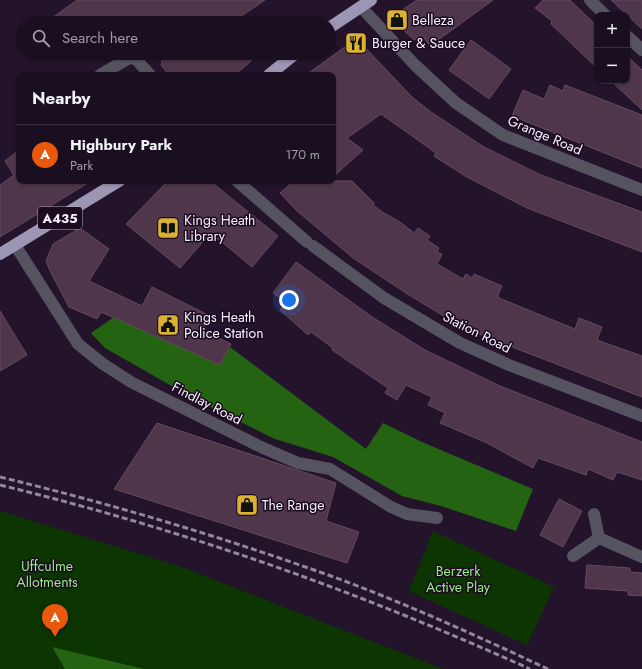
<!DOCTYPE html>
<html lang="en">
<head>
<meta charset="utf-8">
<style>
  :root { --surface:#1a0f20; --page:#231829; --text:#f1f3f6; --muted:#9f9ca5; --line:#382f3e; --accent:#ea580c }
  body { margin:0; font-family:Jost,sans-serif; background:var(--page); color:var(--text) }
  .controls { position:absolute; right:12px; top:12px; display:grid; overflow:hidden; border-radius:8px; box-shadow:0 1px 3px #0004 }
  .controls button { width:36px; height:36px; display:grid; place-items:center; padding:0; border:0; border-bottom:1px solid var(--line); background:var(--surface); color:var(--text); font:20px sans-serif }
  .you { position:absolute; left:289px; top:300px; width:14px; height:14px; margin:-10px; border:3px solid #fff; border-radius:50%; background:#1a73e8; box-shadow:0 0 0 6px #1a73e833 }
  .badge { display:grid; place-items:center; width:26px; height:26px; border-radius:50%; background:var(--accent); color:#fff; font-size:13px; font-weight:700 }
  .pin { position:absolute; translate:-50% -33px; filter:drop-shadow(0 1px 2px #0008) }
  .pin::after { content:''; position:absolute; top:21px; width:14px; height:12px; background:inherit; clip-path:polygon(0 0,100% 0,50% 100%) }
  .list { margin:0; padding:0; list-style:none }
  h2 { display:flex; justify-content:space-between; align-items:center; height:52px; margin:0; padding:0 16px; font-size:17px }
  h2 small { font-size:13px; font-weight:400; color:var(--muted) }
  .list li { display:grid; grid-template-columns:26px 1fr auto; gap:12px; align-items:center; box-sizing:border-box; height:60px; padding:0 16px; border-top:1px solid var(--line) }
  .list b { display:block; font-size:15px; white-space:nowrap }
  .list p { margin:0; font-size:13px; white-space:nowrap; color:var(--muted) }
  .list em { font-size:13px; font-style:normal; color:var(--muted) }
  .icon { flex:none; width:22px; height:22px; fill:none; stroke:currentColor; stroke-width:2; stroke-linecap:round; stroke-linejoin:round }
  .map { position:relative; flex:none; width:642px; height:669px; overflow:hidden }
  .search { position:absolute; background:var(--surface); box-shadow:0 1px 3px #0004; left:16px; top:16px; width:320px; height:44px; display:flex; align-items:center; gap:10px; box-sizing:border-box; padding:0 14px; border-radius:22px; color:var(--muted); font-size:15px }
  .panel { position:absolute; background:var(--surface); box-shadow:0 1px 3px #0004; left:16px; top:72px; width:320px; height:112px; border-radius:8px }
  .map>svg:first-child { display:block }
  .green { fill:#0c3502 }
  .forest { fill:#236312 }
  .building { fill:#4f364a; stroke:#644a5e }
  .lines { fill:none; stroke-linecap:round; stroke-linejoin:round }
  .minor { stroke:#555360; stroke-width:12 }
  .trunk { stroke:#9c95b4; stroke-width:12 }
  .rail { stroke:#938899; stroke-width:3; stroke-dasharray:6 3; stroke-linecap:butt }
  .labels { text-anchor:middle; stroke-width:3; stroke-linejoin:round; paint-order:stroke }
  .shield { fill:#1a0b21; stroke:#b5abbb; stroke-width:1 }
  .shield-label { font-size:13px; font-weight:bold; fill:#f8f0fd }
  .poi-label { font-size:14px; fill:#f8f0fd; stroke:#1a0b21; text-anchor:start }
  .street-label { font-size:14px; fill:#f8f0fd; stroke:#1a0b21 }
  .park-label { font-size:14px; fill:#97eb85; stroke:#1a0b21 }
</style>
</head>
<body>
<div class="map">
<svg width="642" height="669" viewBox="0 0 642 669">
  <rect width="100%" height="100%" fill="#23142b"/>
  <path class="green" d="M 0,511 L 179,566 L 443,669 L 0,669 Z
    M 433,531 L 554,587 L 527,645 L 409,591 Z"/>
  <path class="forest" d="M 114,317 L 220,365 L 230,347 L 366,449 L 383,423 L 422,442 L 533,489 L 516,531 L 441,506 L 402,496 L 333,457 L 275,439 L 198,401 L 105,348 L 91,333 Z
    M 52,647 L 144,669 L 65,669 Z"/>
  <path class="building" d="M 77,0 L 265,0 L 231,23 L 45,23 Z
    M 417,0 L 493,0 L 430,46 L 422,35 L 414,40 L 395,22 L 393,16 Z
    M 543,0 L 570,0 L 597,26 L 597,68 L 551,24 L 552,21 L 535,8 Z
    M 611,0 L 642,0 L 642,29 L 627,15 Z
    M 471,40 L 511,69 L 489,99 L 449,70 Z
    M 353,41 L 359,41 L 412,97 L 431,112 L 484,147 L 541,175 L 642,212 L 642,252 L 527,208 L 465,176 L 434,156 L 436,153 L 381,114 L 347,138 L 363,150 L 333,177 L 333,75 L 306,75 Z
    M 164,53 L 247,53 L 252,60 L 235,75 L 169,75 L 161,65 Z
    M 627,56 L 642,70 L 642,110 L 611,81 L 627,81 Z
    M 550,85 L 563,91 L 565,85 L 642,115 L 642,168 L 512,116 L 523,90 L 544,99 Z
    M 19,150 L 19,181 L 91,181 L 0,237 L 0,185 L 14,175 L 5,161 Z
    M 168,181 L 210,181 L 278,236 L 252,267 L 211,233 L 180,268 L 126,224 Z
    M 294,181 L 352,181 L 374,203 L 373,205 L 384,213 L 400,222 L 414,233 L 418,228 L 430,236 L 427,240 L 439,248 L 437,252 L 442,254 L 437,264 L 463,279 L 466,274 L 472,278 L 474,274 L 502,286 L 498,295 L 499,298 L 575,329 L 579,318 L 602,327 L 597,340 L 642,356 L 642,397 L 486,337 L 450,320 L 409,295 L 353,258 L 296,210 L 280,193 Z
    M 80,228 L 109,249 L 89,281 L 142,306 L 152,287 L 210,316 L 203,330 L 231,344 L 220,365 L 101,312 L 97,319 L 69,307 L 51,273 L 46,261 L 53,244 Z
    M 296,262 L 372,317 L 425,350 L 500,386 L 642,442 L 642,480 L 617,472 L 613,480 L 588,469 L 586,475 L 538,458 L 533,468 L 485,442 L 440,423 L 445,413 L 428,405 L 432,397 L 406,385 L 397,400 L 385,393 L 388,388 L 332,350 L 333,348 L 311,332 L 308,335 L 280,310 L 286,302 L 273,293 Z
    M 0,311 L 27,355 L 0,371 Z
    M 157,423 L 336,483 L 326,521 L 359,532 L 347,563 L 114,489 Z
    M 559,499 L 582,511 L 563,547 L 540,535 Z
    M 587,565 L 630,568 L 630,572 L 642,573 L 642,596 L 628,595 L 628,591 L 585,588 Z"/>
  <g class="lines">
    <path class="minor" d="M 590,0 L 605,15
      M 361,7 L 415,65 L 456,103 L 503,135 L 642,190
      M 627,36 L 642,50
      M 100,75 L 129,58 L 136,59 L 150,75
      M 237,181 L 307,242
      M 15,245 L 78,344 L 103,364 L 131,382 L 261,447 L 298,463 L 330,469 L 391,507 L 407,514 L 437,518
      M 313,246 L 384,298 L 460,343 L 509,365 L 642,416
      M 599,538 L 642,557
      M 573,556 L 599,538 L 594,514"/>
    <path class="trunk" d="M 329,28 L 371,0
      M 269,75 L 296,53
      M 0,254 L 119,181"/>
    <path class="rail" d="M 0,477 C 112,504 222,537 331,576 C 405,603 477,636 548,669
      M 0,485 C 185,530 357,591 530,669"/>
  </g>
  <defs>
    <g id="shop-square" transform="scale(1.15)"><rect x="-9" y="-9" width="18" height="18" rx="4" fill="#dcb233" stroke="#1a0b21"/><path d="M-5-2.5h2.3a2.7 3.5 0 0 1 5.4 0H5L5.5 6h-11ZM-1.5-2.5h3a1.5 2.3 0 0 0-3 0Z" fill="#111"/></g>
    <g id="restaurant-square" transform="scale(1.15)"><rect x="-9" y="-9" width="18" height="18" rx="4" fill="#dcb233" stroke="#1a0b21"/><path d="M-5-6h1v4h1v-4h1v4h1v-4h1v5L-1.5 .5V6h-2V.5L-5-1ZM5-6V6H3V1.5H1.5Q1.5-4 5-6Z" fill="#111"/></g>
    <g id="library-square" transform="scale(1.15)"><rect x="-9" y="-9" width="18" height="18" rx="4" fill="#dcb233" stroke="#1a0b21"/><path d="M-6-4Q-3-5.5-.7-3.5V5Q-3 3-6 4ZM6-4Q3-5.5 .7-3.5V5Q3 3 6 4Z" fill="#111"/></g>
    <g id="civic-square" transform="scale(1.15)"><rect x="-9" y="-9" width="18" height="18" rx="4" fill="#dcb233" stroke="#1a0b21"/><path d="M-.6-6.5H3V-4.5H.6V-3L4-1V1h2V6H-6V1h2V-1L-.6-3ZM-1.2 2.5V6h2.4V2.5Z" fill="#111"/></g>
  </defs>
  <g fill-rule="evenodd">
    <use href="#shop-square" x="397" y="20"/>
    <use href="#restaurant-square" x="356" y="43"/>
    <use href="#library-square" x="168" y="228"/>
    <use href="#civic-square" x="168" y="325"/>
    <use href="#shop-square" x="247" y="505"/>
  </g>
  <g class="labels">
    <rect class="shield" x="38" y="207" width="44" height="22" rx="3"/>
    <g class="shield-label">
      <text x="60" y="223">A435</text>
    </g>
    <g class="poi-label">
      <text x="412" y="25">Belleza</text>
      <text x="372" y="48">Burger &amp; Sauce</text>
      <text x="184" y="225">Kings Heath<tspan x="184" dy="16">Library</tspan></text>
      <text x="184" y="322">Kings Heath<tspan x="184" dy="16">Police Station</tspan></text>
      <text x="262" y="510">The Range</text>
    </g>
    <g class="street-label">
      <text transform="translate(545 135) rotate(23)" y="5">Grange Road</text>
      <text transform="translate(477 332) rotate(27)" y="5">Station Road</text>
      <text transform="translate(207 403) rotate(27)" y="5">Findlay Road</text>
    </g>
    <g class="park-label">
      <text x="47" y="571">Uffculme<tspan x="47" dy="16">Allotments</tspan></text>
      <text x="458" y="576">Berzerk<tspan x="458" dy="16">Active Play</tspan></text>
    </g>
  </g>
</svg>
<div class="controls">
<button>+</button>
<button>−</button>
</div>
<div class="you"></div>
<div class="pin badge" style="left:55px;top:637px">A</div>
<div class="search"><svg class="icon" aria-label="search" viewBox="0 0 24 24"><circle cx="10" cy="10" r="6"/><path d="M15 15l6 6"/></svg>Search here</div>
<section class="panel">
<h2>Nearby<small></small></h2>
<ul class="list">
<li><span class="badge">A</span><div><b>Highbury Park</b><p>Park</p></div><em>170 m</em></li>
</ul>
</section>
</div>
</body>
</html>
